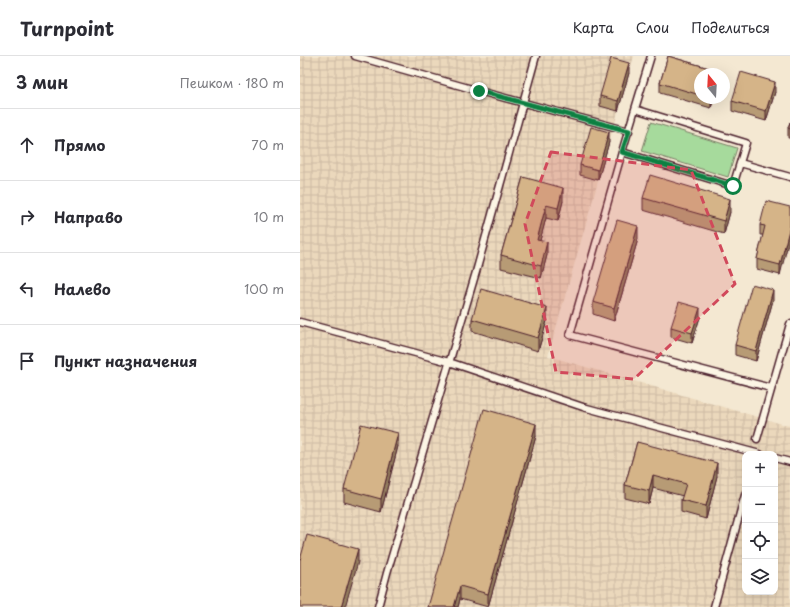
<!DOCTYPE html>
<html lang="ru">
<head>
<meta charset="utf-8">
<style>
  :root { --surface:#fff; --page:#f7f7f7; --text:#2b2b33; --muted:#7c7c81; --line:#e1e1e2 }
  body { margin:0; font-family:"Playpen Sans",sans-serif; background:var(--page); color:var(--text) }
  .controls { position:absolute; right:12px; bottom:12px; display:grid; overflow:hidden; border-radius:8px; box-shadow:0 4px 16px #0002 }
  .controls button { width:36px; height:36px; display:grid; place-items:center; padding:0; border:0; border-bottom:1px solid var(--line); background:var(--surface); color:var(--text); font:20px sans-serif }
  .compass { position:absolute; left:394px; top:12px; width:36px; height:36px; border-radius:50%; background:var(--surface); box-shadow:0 4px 16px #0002; rotate:342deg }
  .stop { position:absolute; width:12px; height:12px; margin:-9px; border:3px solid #0b8043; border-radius:50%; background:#fff }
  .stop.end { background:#0b8043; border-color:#fff; box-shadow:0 1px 4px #0008 }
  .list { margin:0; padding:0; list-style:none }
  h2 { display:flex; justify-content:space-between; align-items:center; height:52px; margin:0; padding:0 16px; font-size:17px }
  h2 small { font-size:13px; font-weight:400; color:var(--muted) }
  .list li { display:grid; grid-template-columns:26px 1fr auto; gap:12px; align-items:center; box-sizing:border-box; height:72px; padding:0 16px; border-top:1px solid var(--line) }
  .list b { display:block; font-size:15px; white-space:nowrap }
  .list em { font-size:13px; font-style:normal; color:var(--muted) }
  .icon { flex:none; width:22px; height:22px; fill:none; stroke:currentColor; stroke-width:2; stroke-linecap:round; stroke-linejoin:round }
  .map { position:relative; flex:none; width:490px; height:551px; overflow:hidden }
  header { display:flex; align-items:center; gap:24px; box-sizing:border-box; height:56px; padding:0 20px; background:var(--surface); border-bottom:1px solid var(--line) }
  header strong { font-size:19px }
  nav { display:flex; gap:22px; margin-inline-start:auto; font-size:14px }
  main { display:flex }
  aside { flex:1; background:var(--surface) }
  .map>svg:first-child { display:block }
  .industrial { fill:url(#industrial-grid); fill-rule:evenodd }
  .green { fill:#a6da9c; stroke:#787c64 }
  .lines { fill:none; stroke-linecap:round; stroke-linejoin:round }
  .service-casing { stroke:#4a1f2b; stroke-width:9 }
  .service { stroke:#fcf5e5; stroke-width:6 }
  .wall { fill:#b79b75; stroke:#4a1f2b }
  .shaded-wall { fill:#957e5f; stroke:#4a1f2b }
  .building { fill:#d5b488; stroke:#4a1f2b }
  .route { stroke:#0b8043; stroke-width:5 }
  .marked { fill:#d1495b; fill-opacity:0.2; stroke:#d1495b; stroke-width:3; stroke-dasharray:8 5; stroke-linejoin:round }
</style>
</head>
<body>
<header>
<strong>Turnpoint</strong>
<nav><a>Карта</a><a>Слои</a><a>Поделиться</a></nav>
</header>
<main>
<aside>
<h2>3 мин<small>Пешком · 180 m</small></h2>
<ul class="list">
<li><svg class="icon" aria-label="ahead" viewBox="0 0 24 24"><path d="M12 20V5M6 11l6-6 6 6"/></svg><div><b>Прямо</b></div><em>70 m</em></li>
<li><svg class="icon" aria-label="right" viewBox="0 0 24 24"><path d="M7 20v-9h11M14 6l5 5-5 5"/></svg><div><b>Направо</b></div><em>10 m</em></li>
<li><svg class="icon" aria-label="left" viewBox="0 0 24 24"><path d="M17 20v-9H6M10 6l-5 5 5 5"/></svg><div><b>Налево</b></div><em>100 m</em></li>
<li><svg class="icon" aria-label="arrive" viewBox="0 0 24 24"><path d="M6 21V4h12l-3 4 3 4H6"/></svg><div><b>Пункт назначения</b></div></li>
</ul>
</aside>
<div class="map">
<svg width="490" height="551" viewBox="0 0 490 551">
  <defs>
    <pattern id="industrial-grid" width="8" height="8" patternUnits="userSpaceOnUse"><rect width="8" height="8" fill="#ebd8bc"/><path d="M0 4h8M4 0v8" fill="none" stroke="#cbb9a2"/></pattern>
  </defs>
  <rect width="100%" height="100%" fill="#f4e8d2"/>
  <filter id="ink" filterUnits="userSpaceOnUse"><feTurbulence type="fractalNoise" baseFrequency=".025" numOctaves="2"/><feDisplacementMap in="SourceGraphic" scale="8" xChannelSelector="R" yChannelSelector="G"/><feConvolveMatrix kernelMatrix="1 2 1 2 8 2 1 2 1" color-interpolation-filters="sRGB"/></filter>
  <g filter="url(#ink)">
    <path class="industrial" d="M 0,0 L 334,0 L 248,300 L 489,370 L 490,367 L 490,551 L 0,551 ZM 445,398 L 475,398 L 475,536 L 445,536 Z"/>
    <path class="green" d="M 351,66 L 437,92 L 428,121 L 342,95 Z"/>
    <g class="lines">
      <g class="service-casing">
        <path id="service" d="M 55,0 L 179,35 L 329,75
          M 351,0 L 322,96 L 270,279 L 471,332
          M 322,96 L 433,130 L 446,87 L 335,53
          M 440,107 L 490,121
          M 0,266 L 149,306 L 283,351 L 460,398
          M 457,383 L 490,268
          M 475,402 L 490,406
          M 78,551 L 87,517 L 176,216 L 236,0
          M 414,551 L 445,439"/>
      </g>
      <use href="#service" class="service"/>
    </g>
    <path class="wall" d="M 368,0 L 419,15 L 419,18 L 400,18 L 400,42 L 414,42 L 411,52 L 360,37 L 360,27 Z
      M 329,17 L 318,55 L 300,50 L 300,40 Z
      M 475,36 L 466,65 L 432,55 L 432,45 Z
      M 490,66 L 490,82 L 488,82 L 488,72 Z
      M 309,86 L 298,124 L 280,119 L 280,109 Z
      M 223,121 L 263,145 L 258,165 L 246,162 L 240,184 L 247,199 L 241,222 L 201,212 L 201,199 Z
      M 343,142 L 430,156 L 424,178 L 343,154 Z
      M 490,151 L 480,219 L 457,213 L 457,203 L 463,179 L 460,179 L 460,169 Z
      M 338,183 L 314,265 L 293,258 L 293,246 Z
      M 473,244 L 456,305 L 435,299 L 435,289 Z
      M 400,261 L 392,287 L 371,281 L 371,271 Z
      M 172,263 L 247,265 L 238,295 L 172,275 Z
      M 236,380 L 188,551 L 160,543 L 158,551 L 128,551 Z
      M 337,386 L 417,420 L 406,463 L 381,456 L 381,444 L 383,440 L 353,432 L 349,448 L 325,442 L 325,429 Z
      M 98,390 L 81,456 L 44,446 L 44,433 Z"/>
    <path class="shaded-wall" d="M 329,7 L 329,17 L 318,55 L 318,45 Z
      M 475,26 L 475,36 L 466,65 L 466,55 Z
      M 411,42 L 414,42 L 411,52 Z
      M 309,76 L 309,86 L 298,124 L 298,114 Z
      M 263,132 L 263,145 L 258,165 L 258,152 Z
      M 430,143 L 430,156 L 424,178 L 424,165 Z
      M 246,149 L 246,162 L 237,196 L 237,184 Z
      M 338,170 L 338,183 L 314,265 L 314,252 Z
      M 490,170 L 490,180 L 480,219 L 480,209 Z
      M 247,186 L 247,199 L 241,222 L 241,210 Z
      M 473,234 L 473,244 L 456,305 L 456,295 Z
      M 247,252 L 247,265 L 238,295 L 238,282 Z
      M 400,252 L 400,261 L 392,287 L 392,277 Z
      M 236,368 L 236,380 L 188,551 L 188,538 Z
      M 98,377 L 98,390 L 81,456 L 81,443 Z
      M 417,407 L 417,420 L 406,463 L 406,450 Z
      M 353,419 L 353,432 L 349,448 L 349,435 Z
      M 58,493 L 58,506 L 45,551 L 41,551 Z
      M 160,530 L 160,543 L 158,551 L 154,551 Z"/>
    <path class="building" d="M 368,0 L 419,15 L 418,18 L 400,18 L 400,39 L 360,27 Z
      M 311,2 L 329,7 L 318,45 L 300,40 Z
      M 441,16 L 475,26 L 466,55 L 432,45 Z
      M 490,66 L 490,73 L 488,72 Z
      M 291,71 L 309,76 L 298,114 L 280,109 Z
      M 350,119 L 430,143 L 424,165 L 343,142 Z
      M 223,121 L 263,132 L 258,152 L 246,149 L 237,184 L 247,186 L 241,210 L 201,199 Z
      M 466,145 L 490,151 L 490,170 L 480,209 L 457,203 L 465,170 L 460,169 Z
      M 317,164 L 338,170 L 314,252 L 293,246 Z
      M 452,228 L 473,234 L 456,295 L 435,289 Z
      M 181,233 L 247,252 L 238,282 L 172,263 Z
      M 379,246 L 400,252 L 392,277 L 371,271 Z
      M 184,353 L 236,368 L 188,538 L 160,530 L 154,551 L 128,551 Z
      M 61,368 L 98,377 L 81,443 L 44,433 Z
      M 337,386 L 417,407 L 406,450 L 381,444 L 386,428 L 353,419 L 349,435 L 325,429 Z
      M 7,479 L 58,493 L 41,551 L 0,551 L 0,504 Z"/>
  </g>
  <g class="lines" filter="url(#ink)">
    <path class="route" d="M 179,35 L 329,75 L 322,96 L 433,130"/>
  </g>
  <path class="marked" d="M 251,96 L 391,114 L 435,228 L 334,323 L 256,316 L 225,168 Z"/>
</svg>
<div class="controls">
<button>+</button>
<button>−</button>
<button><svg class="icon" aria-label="locate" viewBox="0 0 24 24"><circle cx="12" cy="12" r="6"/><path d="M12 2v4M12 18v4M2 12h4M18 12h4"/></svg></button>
<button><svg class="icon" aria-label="layers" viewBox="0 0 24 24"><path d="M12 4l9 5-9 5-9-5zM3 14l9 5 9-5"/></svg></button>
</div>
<svg class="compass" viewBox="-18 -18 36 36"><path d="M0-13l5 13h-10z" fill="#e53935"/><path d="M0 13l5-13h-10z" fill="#7c7c81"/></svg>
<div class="stop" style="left:433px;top:130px"></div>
<div class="stop end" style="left:179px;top:35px"></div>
</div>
</main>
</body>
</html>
